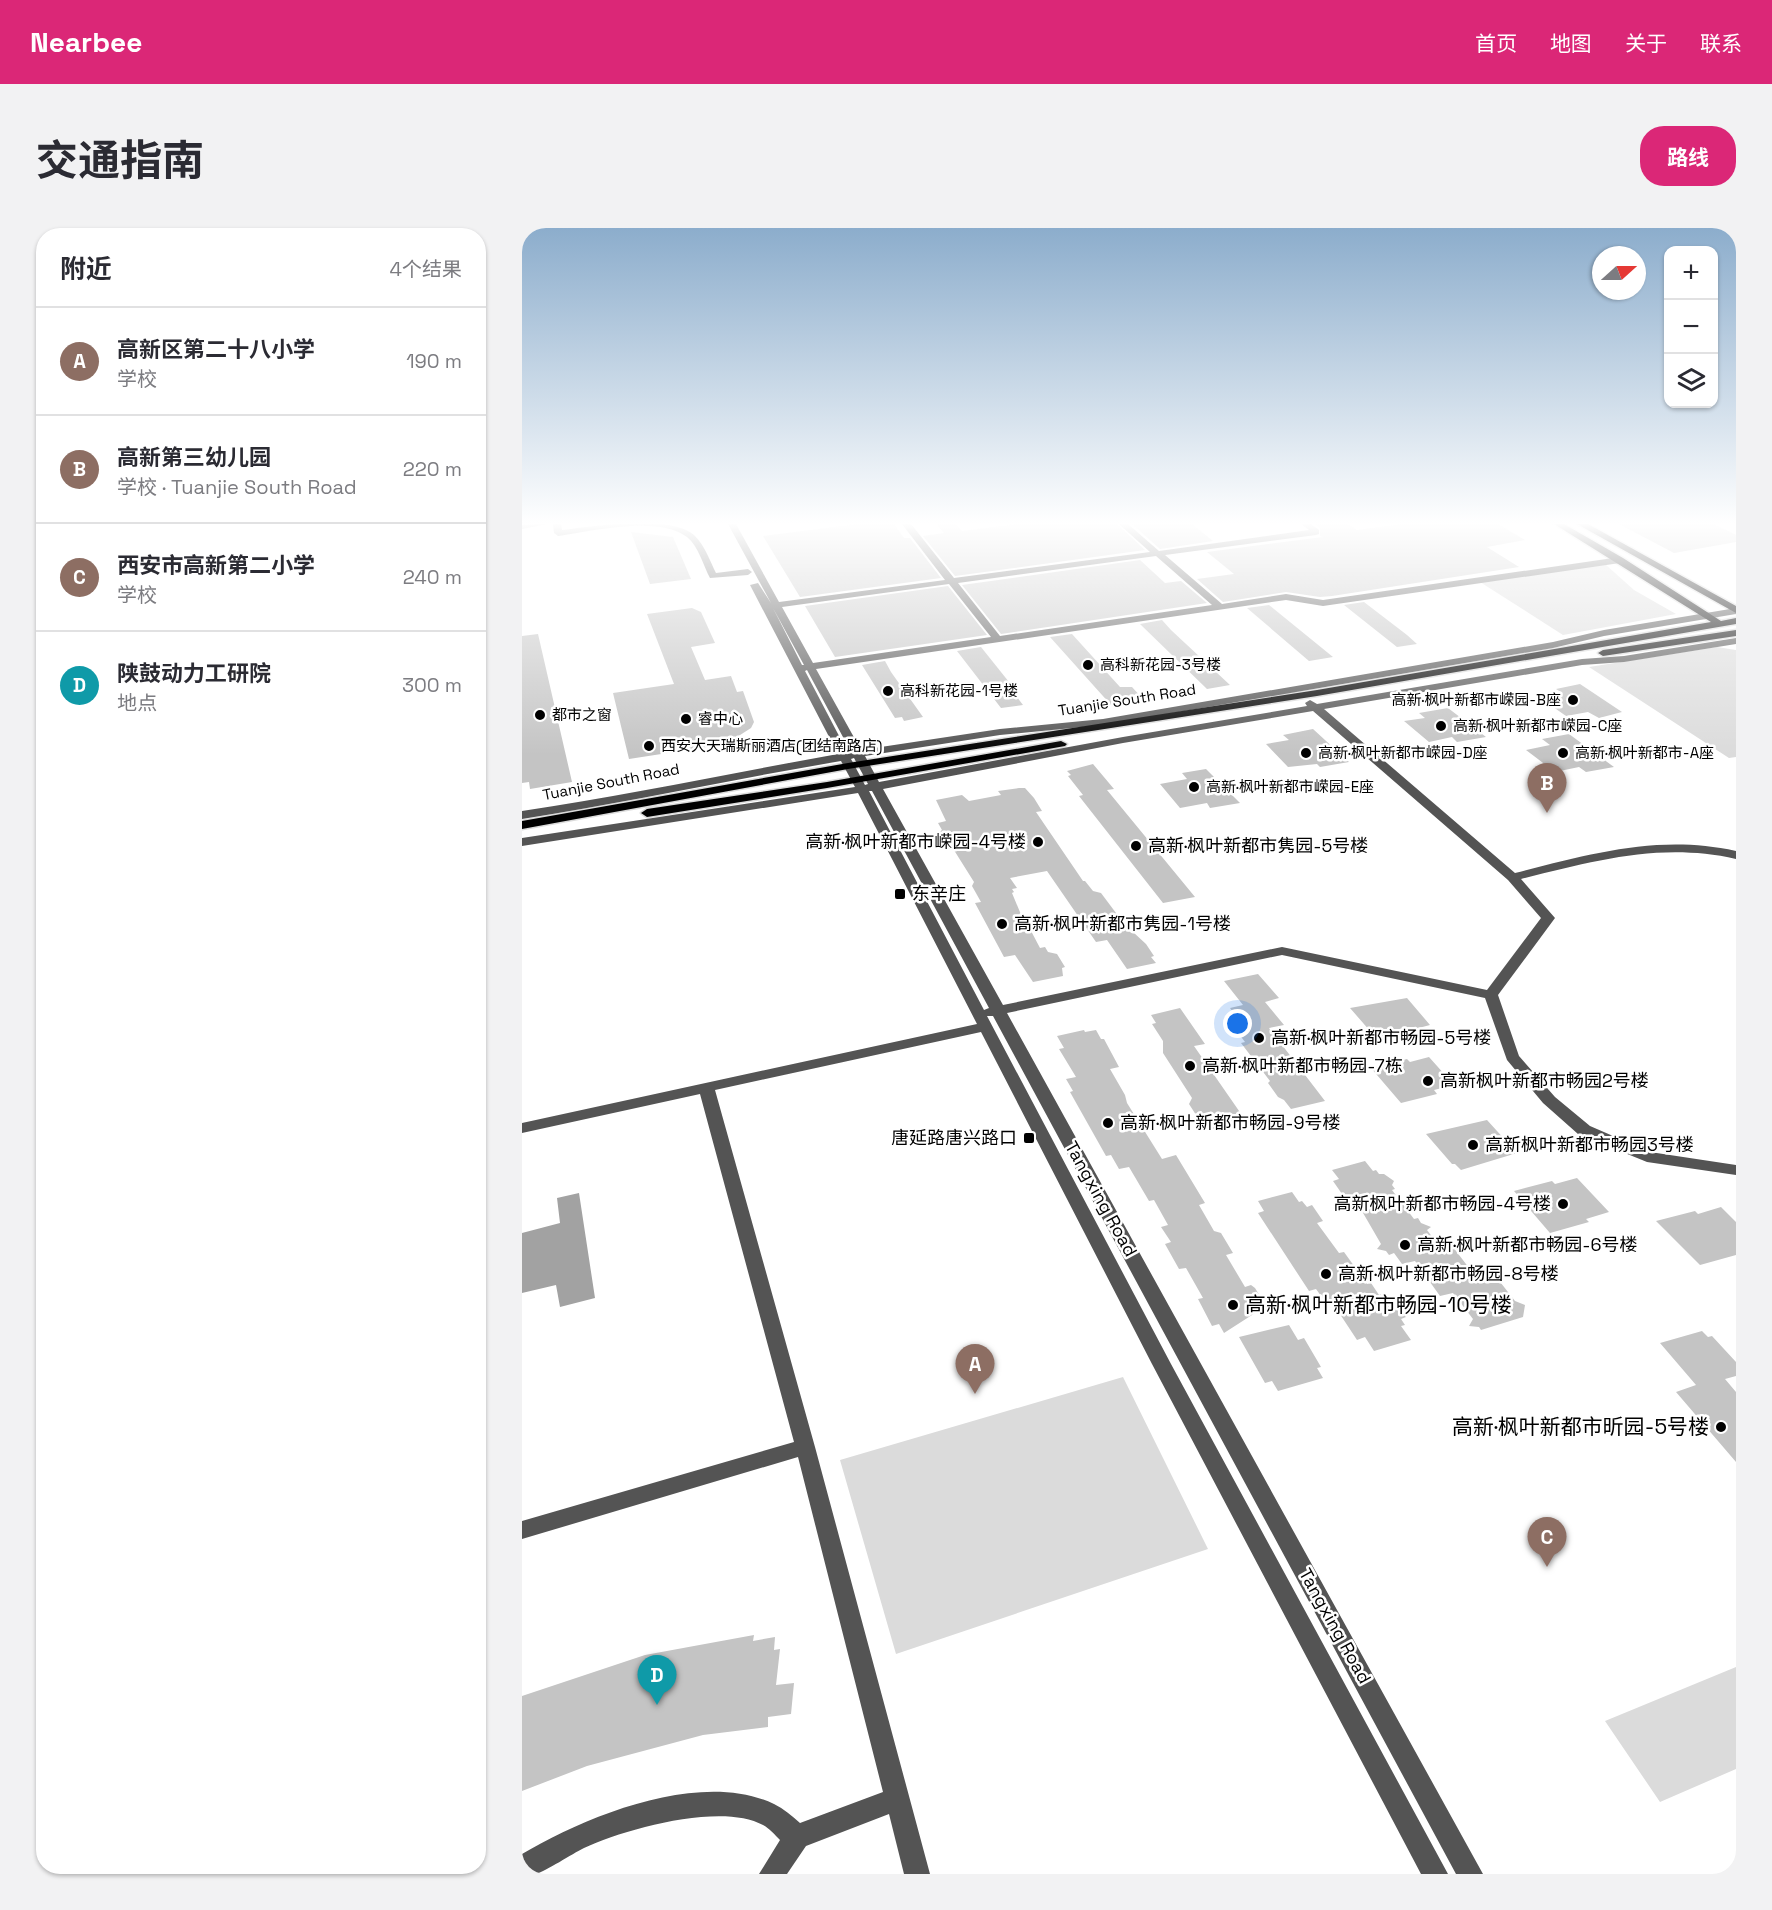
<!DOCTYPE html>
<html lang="zh">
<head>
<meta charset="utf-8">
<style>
  :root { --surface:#fff; --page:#f2f2f3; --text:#2b2b33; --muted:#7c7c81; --line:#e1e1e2; --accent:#db2777 }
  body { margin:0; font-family:"Space Grotesk","Noto Sans SC",sans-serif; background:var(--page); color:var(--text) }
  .controls { position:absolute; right:18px; top:18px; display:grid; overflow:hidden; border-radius:12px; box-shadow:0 2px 4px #0004 }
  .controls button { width:54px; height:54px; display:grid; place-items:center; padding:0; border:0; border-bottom:2px solid var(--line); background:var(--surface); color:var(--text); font:30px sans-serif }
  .compass { position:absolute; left:1070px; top:18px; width:54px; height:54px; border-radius:50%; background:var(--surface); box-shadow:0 2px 4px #0004; rotate:69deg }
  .you { position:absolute; left:716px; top:796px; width:21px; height:21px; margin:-15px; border:4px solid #fff; border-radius:50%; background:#1a73e8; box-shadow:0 0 0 9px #1a73e833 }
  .badge { display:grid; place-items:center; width:39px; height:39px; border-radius:50%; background:var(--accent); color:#fff; font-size:20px; font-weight:700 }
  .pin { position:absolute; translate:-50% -50px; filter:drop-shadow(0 2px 3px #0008) }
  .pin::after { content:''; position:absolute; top:32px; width:21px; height:18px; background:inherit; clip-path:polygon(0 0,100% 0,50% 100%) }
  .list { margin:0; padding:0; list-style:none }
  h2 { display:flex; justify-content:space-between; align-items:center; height:78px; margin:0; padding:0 24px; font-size:26px }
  h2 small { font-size:20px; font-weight:400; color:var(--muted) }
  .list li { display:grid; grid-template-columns:39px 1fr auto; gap:18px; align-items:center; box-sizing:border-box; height:108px; padding:0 24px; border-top:2px solid var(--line) }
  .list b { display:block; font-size:22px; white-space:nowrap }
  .list p { margin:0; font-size:20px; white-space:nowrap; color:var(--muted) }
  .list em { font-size:20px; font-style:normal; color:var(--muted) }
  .icon { flex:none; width:33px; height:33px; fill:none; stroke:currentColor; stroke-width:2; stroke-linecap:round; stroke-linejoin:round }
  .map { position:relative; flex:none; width:1214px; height:1646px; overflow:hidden; border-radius:24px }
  header { display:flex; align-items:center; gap:36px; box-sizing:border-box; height:84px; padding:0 30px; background:var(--accent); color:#fff }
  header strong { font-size:28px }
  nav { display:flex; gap:33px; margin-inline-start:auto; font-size:21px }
  .intro { display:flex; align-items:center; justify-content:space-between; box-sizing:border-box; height:144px; padding:0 36px }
  h1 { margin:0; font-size:42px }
  .button { padding:15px 27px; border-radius:24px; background:var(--accent); color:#fff; font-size:21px; font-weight:700 }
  main { display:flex; gap:36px; padding:0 36px }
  aside { flex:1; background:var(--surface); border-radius:24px; box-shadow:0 2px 4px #0004 }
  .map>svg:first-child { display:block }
  .green { fill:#dbdbdb }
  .water { fill:#a2a2a2 }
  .building { fill:#c4c4c4 }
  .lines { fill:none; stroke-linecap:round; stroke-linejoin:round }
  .major-casing { stroke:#dbdbdb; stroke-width:3 }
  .minor { fill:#545454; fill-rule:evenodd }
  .major { fill:#000; fill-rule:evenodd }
  .poi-dot { fill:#000; stroke:#fff; stroke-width:2 }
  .labels { text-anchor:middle; stroke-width:5; stroke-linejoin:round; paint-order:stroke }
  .far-poi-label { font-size:15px; fill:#000; stroke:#fff; text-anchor:start }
  .far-street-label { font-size:15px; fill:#000; stroke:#fff }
  .poi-label { font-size:18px; fill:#000; stroke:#fff; text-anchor:start }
  .street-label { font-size:18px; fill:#000; stroke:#fff }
  .near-poi-label { font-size:21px; fill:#000; stroke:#fff; text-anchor:start }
</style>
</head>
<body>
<header>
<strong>Nearbee</strong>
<nav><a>首页</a><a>地图</a><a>关于</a><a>联系</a></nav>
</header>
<div class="intro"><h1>交通指南</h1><a class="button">路线</a></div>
<main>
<aside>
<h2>附近<small>4个结果</small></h2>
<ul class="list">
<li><span class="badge" style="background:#8d6e63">A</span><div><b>高新区第二十八小学</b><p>学校</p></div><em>190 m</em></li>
<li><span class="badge" style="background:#8d6e63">B</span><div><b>高新第三幼儿园</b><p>学校 · Tuanjie South Road</p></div><em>220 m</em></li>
<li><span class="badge" style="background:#8d6e63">C</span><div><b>西安市高新第二小学</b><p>学校</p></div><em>240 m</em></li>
<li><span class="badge" style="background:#0f9aa8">D</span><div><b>陕鼓动力工研院</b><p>地点</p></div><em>300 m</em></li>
</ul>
</aside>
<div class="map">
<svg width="1214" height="1646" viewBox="0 0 1214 1646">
  <rect width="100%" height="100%" fill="#fff"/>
  <path class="green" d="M 1083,336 L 1112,362 L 1154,386 L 1041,407 L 958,354 Z
    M 1195,419 L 1214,422 L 1214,529 L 1207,530 L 1067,439 Z
    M 601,1149 L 686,1321 L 374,1426 L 318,1232 Z
    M 1214,1439 L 1214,1541 L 1138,1574 L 1083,1493 Z"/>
  <path class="water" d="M 57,965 L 73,1070 L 38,1079 L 34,1057 L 0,1065 L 0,1005 L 38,995 L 35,970 Z"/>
  <path class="building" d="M 336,296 L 372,296 L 382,310 L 388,310 L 419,350 L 278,369 L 241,308 Z
    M 414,296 L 434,296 L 440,303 L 497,296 L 595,296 L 623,322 L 433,348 L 401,308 L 422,305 Z
    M 610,296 L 670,296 L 691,313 L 638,321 Z
    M 793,296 L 826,296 L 835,302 L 880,296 L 976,296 L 1003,312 L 965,319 L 997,339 L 810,368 L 798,369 L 764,364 L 701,374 L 675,351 L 712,346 L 685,324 L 801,309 L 798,308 L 798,300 Z
    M 1097,296 L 1192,296 L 1214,307 L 1214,314 L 1152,325 Z
    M 109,304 L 151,309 L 169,351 L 128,356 Z
    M 618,332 L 643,355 L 659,353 L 685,375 L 479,406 L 440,357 Z
    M 426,358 L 465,407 L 313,429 L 283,378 Z
    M 842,374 L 885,407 L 895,416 L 875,419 L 822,377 Z
    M 747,377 L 811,429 L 787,433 L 725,380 Z
    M 170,380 L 179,384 L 193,415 L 169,419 L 183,452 L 209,448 L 215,464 L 221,463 L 232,494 L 229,500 L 204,516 L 107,531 L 91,465 L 152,456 L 125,386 Z
    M 640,392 L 649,402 L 708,457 L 685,461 L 618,396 Z
    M 16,406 L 50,554 L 8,561 L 7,554 L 0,555 L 0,408 Z
    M 550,406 L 598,459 L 610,459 L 621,471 L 589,477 L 528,409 Z
    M 459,419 L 491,459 L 488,460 L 501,477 L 479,480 L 435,423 Z
    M 363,433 L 369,444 L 401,489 L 382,493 L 380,489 L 373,490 L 340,437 Z
    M 1058,456 L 1100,484 L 1077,490 L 1066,484 L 1044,488 L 1017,469 L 1039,464 L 1034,461 Z
    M 926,480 L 964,509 L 935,514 L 930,509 L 907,514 L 882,493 L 903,490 L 897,485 Z
    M 791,501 L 827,534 L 798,539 L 795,536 L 766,539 L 744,516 L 767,512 L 761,507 Z
    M 1047,506 L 1092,539 L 1064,544 L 1057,539 L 1033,544 L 1004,522 L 1028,517 L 1020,511 Z
    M 571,536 L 592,561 L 585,562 L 673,669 L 641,675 L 557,568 L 561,567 L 546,548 L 549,547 L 545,543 Z
    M 684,541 L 718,575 L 688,580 L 685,575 L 658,580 L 638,556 L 665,551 L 660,545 Z
    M 497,560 L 503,560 L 512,570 L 520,583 L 514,584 L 561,653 L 563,653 L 571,663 L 579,665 L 609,705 L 611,704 L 624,716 L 632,728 L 629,729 L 634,735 L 605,741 L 585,712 L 574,714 L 525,643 L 488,650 L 495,660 L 490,661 L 492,664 L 490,665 L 505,701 L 508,701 L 518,720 L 523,719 L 526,724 L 535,726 L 543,739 L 540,740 L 541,748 L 511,754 L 493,727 L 482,729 L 453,675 L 459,674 L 450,658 L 452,654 L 425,611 L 412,608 L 420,602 L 416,595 L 424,593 L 414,572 L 440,567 L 447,573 L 479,567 L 476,563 Z
    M 736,746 L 757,770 L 743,774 L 762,797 L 747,800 L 803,873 L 769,881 L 762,872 L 756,869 L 746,855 L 748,853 L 719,815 L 723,814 L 717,806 L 726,804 L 708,780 L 721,777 L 702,753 Z
    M 885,770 L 908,797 L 855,811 L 828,780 Z
    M 658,780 L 683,816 L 672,818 L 724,893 L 691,901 L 685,892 L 676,890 L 667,876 L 670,870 L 641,825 L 641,813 L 630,796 L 634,795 L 629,787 Z
    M 562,802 L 563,804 L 574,802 L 579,811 L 582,811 L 597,839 L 588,841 L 603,867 L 605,875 L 640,931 L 654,927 L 683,975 L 677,977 L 692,1003 L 699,1005 L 711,1025 L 704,1027 L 723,1059 L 729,1057 L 733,1060 L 744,1078 L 702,1105 L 697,1096 L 690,1098 L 676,1071 L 681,1070 L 664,1040 L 657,1041 L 643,1016 L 649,1014 L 639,999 L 646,997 L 632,972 L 627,973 L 607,939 L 597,941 L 589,927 L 584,928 L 548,864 L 551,863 L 544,851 L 554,849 L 537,821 L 542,820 L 535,808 Z
    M 907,829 L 932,857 L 912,862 L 915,866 L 879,875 L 849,840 L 885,831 L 888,834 Z
    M 965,892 L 995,925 L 939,942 L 933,936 L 930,936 L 904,906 Z
    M 843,933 L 851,943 L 854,942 L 857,946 L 862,946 L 872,953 L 870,957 L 873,961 L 870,962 L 892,991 L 896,990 L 899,995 L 909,999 L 905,1002 L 920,1022 L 931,1019 L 947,1040 L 950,1039 L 956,1044 L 963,1052 L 975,1050 L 993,1073 L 1003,1077 L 1001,1089 L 959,1102 L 957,1099 L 947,1098 L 951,1091 L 931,1065 L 918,1068 L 893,1033 L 880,1036 L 872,1025 L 867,1027 L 864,1023 L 855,1021 L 859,1016 L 837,978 L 832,980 L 827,976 L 811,953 L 817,951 L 810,942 Z
    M 1055,950 L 1087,984 L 1064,991 L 1067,994 L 1028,1005 L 992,963 L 1030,953 L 1033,956 Z
    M 770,964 L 777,974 L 780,973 L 785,979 L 790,977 L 801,993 L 795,995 L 817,1025 L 822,1024 L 845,1056 L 849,1055 L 857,1067 L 861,1066 L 865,1072 L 871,1071 L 884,1089 L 879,1091 L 883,1097 L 879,1098 L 889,1112 L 852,1123 L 843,1109 L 835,1112 L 808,1071 L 802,1072 L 794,1061 L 787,1063 L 736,985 L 742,983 L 736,973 Z
    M 1199,979 L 1214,994 L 1214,1027 L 1178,1037 L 1134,993 L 1173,983 L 1176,986 Z
    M 767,1097 L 776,1112 L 782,1110 L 799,1139 L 795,1140 L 801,1150 L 756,1163 L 750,1153 L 743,1155 L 717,1109 Z
    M 1180,1103 L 1186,1109 L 1190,1108 L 1214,1134 L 1214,1148 L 1203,1151 L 1214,1164 L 1214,1234 L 1154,1164 L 1174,1157 L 1138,1115 Z
    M 232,1407 L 231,1413 L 253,1409 L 252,1422 L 258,1421 L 254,1457 L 272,1455 L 269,1486 L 246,1489 L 246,1499 L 181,1507 L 65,1538 L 0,1563 L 0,1468 L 123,1427 Z"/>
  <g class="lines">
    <g class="major-casing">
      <path id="major" d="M 1032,296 L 1042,296 L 1101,330 L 1199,393 L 1214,390 L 1214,396 L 795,468 L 326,541 L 0,601 L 0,593 L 326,535 L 795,462 L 1189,394 Z
        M 1055,296 L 1066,296 L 1214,378 L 1214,385 Z
        M 1214,402 L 1214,408 L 1081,428 L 1076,425 L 1081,422 Z
        M 539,513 L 545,516 L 543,518 L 305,560 L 125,589 L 119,585 L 125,581 L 305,554 Z"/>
    </g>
    <path class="minor" d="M 25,296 L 0,301 L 0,297 Z
      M 31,296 L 39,296 L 40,302 C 70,298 152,286 173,308 C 183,318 188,333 194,345 L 226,341 L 230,344 L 226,347 L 188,350 C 181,337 177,319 165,309 C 137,287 69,303 36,308 L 32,305 Z
      M 206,296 L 214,296 L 257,374 L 423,352 L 380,296 L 389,296 L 432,350 L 628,324 L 597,296 L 606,296 L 637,323 L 787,302 L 779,296 L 789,296 L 797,302 L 797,306 L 794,307 L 643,327 L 700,376 L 764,366 L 801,372 L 1098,329 L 1102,332 L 1098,335 L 801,378 L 764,372 L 294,441 L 339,522 L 478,501 L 581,491 L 1031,414 L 1082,402 L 1214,380 L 1214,386 L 1082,408 L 1031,420 L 581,497 L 478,507 L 343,528 L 357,554 L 601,509 L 785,478 L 783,475 L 788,472 L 795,476 L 1060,431 L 1102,428 L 1214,410 L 1214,416 L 1102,434 L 1060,437 L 802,481 L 993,645 C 1069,626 1136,606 1214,623 L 1214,631 C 1138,614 1073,633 999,651 L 1033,690 L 976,767 L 997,828 L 1033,869 L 1068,898 L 1128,924 L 1214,937 L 1214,947 L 1125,934 L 1056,906 L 1021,875 L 985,832 L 963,770 L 760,727 L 485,785 L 961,1646 L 934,1646 L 471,788 L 465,788 L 649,1136 L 926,1646 L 899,1646 L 630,1136 L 459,804 L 193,862 L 293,1219 L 408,1646 L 382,1646 L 367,1586 L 284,1618 L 265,1646 L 237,1646 L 258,1612 C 253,1607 247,1600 241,1597 C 200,1574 102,1601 62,1620 C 50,1626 24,1643 14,1646 C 10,1646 4,1646 0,1646 L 0,1626 C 64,1588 179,1541 252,1576 C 262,1581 270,1588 278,1595 L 361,1564 L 276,1229 L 0,1311 L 0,1293 L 272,1214 L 178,866 L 0,905 L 0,895 L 455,796 L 336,565 L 0,618 L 0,610 L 333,559 L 319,533 C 212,551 107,574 0,591 L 0,583 C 106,567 210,545 316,526 L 228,357 L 236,355 L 249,375 ZM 634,328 L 690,377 L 478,408 L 436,355 ZM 427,356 L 469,409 L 291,435 L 260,379 ZM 251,380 L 282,437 L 280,437 ZM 285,442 L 329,524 L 326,525 L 283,443 ZM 791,483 L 986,652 L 1019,690 L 965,762 L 760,719 L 481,777 L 361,561 L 601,515 ZM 332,530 L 346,556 L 343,557 L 329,531 ZM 347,563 L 350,563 L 467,780 L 462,782 Z"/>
    <use href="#major" class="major"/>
  </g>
  <linearGradient id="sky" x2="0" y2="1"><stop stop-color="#8cadcc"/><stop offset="0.56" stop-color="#fff"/><stop offset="1" stop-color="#fff" stop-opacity="0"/></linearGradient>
  <rect width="1214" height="527" fill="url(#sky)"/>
  <g class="poi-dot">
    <circle cx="566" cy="437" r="6"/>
    <circle cx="366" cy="463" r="6"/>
    <circle cx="1051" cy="472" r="6"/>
    <circle cx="18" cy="487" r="6"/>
    <circle cx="164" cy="491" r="6"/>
    <circle cx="919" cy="498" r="6"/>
    <circle cx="127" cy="518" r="6"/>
    <circle cx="784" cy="525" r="6"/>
    <circle cx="1041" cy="525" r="6"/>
    <circle cx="672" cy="559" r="6"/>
    <circle cx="516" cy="614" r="6"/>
    <circle cx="614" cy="618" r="6"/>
    <rect x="372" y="660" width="12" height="12" rx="3"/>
    <circle cx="480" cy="696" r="6"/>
    <circle cx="737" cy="810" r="6"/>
    <circle cx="668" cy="838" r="6"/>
    <circle cx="906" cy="853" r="6"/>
    <circle cx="586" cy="895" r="6"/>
    <rect x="501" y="904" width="12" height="12" rx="3"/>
    <circle cx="951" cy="917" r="6"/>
    <circle cx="1041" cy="976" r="6"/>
    <circle cx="883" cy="1017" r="6"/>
    <circle cx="804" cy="1046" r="6"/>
    <circle cx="711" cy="1077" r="6"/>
    <circle cx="1199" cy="1199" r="6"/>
  </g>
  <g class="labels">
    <g class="far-poi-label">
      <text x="578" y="442">高科新花园-3号楼</text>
      <text x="378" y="468">高科新花园-1号楼</text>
      <text x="1039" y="477" text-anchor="end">高新·枫叶新都市嵘园-B座</text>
      <text x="30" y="492">都市之窗</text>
      <text x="176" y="496">睿中心</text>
      <text x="931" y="503">高新·枫叶新都市嵘园-C座</text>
      <text x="139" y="523">西安大天瑞斯丽酒店(团结南路店)</text>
      <text x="796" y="530">高新·枫叶新都市嵘园-D座</text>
      <text x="1053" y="530">高新·枫叶新都市-A座</text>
      <text x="684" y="564">高新·枫叶新都市嵘园-E座</text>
    </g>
    <g class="far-street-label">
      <text transform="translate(605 472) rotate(-9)" y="5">Tuanjie South Road</text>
      <text transform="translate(89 554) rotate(-11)" y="5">Tuanjie South Road</text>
    </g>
    <g class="poi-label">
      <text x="504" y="620" text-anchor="end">高新·枫叶新都市嵘园-4号楼</text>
      <text x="626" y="624">高新·枫叶新都市隽园-5号楼</text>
      <text x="390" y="672">东辛庄</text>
      <text x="492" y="702">高新·枫叶新都市隽园-1号楼</text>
      <text x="749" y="816">高新·枫叶新都市畅园-5号楼</text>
      <text x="680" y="844">高新·枫叶新都市畅园-7栋</text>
      <text x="918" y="859">高新枫叶新都市畅园2号楼</text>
      <text x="598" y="901">高新·枫叶新都市畅园-9号楼</text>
      <text x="495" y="916" text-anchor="end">唐延路唐兴路口</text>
      <text x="963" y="923">高新枫叶新都市畅园3号楼</text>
      <text x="1029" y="982" text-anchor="end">高新枫叶新都市畅园-4号楼</text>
      <text x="895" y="1023">高新·枫叶新都市畅园-6号楼</text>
      <text x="816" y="1052">高新·枫叶新都市畅园-8号楼</text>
    </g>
    <g class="street-label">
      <text transform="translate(579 971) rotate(61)" y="6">Tangxing Road</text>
      <text transform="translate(813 1398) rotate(61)" y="6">Tangxing Road</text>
    </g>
    <g class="near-poi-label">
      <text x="723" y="1084">高新·枫叶新都市畅园-10号楼</text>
      <text x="1187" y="1206" text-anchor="end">高新·枫叶新都市昕园-5号楼</text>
    </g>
  </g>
</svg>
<div class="controls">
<button>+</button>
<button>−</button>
<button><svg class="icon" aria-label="layers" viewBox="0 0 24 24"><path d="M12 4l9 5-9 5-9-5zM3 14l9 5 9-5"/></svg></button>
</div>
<svg class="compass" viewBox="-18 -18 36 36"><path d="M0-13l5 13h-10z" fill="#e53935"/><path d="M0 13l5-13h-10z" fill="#7c7c81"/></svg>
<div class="you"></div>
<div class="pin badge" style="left:453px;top:1166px;background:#8d6e63">A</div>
<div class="pin badge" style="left:1025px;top:585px;background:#8d6e63">B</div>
<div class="pin badge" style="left:1025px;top:1339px;background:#8d6e63">C</div>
<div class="pin badge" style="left:135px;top:1477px;background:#0f9aa8">D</div>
</div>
</main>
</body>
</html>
